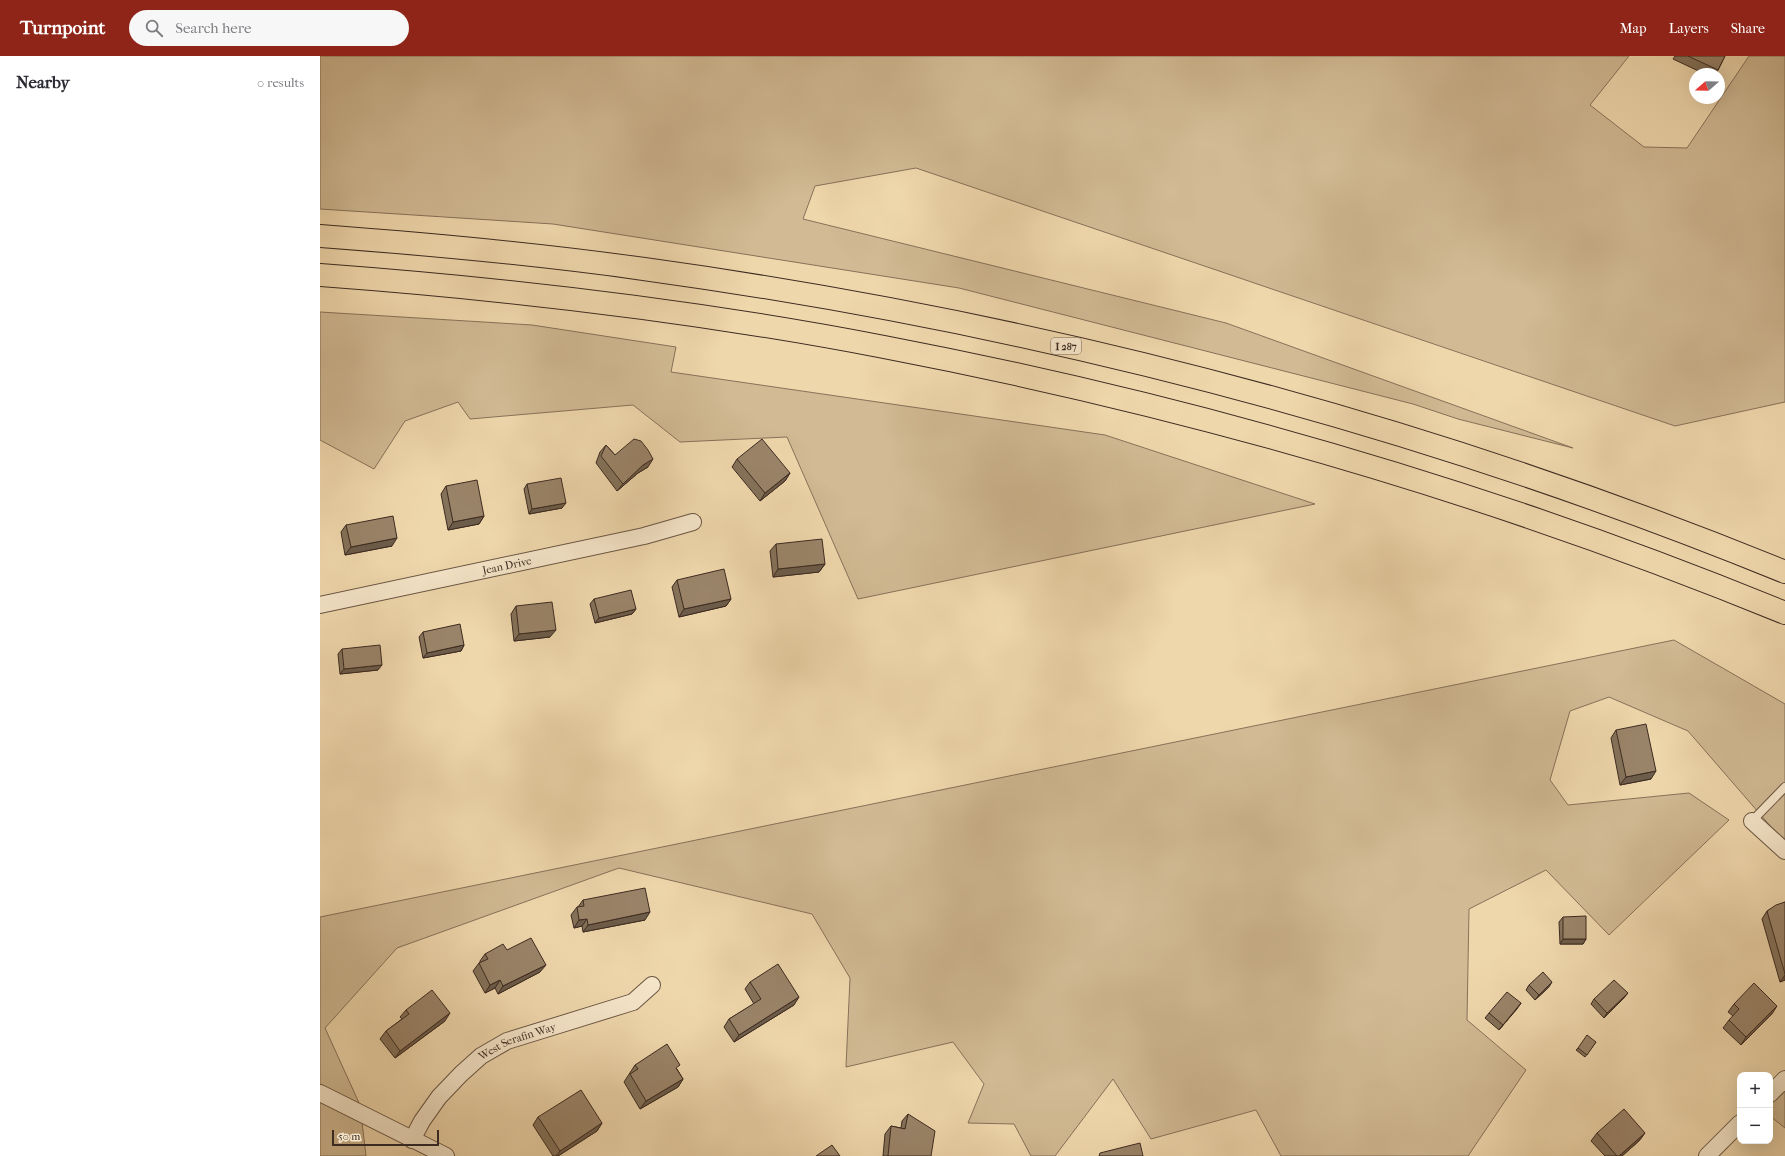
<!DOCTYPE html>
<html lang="en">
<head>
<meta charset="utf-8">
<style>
  :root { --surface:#fff; --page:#f7f7f7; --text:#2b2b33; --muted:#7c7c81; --line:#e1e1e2; --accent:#8f2418 }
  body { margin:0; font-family:"IM FELL French Canon",serif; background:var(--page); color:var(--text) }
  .controls { position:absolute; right:12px; bottom:12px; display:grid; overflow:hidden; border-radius:8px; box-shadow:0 4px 16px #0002 }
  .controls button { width:36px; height:36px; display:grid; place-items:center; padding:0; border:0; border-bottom:1px solid var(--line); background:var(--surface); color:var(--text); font:20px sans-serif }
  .compass { position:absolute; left:1369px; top:12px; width:36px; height:36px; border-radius:50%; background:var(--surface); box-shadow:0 4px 16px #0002; rotate:250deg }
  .scale { position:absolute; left:12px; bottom:10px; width:107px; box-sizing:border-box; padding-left:4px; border:2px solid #3d2b21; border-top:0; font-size:11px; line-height:14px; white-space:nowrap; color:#3d2b21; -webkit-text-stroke:3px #f5e5c9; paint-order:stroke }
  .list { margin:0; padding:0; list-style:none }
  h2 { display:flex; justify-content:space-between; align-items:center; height:52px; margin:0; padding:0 16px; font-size:17px }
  h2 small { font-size:13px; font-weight:400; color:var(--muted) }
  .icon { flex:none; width:22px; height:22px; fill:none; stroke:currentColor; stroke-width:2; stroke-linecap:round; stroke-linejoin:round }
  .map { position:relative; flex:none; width:1465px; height:1100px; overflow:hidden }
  header { display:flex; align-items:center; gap:24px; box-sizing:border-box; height:56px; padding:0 20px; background:var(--accent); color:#fff }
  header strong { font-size:19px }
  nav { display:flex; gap:22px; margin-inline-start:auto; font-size:14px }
  .search { width:280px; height:36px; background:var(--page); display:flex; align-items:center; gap:10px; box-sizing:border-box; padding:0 14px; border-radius:22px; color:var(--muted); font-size:15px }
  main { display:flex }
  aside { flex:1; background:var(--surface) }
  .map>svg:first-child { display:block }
  .green { fill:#d1ba94; stroke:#87725a }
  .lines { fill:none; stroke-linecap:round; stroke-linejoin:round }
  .lane-casing { stroke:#6a5644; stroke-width:10 }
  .street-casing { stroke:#6a5644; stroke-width:18 }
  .highway-casing { stroke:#3d2b21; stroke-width:24 }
  .lane { stroke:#f5e5c9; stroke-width:8 }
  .street { stroke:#f5e5c9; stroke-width:16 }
  .highway { stroke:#efd7ac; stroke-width:22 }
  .wall { fill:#84725a; stroke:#3d2b21 }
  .shaded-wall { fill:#6c5c4a; stroke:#3d2b21 }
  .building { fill:#9a8469; stroke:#3d2b21 }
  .labels { text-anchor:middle; stroke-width:4; stroke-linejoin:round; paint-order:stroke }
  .shield { fill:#f5e5c9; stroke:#746353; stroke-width:1 }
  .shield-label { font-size:10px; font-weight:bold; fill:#3d2b21 }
  .street-label { font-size:11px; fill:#3d2b21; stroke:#f5e5c9 }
</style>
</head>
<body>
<header>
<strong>Turnpoint</strong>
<div class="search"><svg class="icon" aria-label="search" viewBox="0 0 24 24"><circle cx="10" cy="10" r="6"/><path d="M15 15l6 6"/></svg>Search here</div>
<nav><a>Map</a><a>Layers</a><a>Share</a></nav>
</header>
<main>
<aside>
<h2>Nearby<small>0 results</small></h2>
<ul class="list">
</ul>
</aside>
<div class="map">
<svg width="1465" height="1100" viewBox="0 0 1465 1100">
  <rect width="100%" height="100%" fill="#efd7ac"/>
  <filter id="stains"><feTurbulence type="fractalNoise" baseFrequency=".005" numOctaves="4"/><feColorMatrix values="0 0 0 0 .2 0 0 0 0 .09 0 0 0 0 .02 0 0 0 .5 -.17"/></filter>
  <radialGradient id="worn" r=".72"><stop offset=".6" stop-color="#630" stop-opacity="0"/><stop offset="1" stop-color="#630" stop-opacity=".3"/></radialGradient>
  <path class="green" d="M 0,0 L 1309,0 L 1270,49 L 1324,91 L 1367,92 L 1429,0 L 1465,0 L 1465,346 L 1355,370 L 596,112 L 495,130 L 483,163 L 906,267 L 1253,392 L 1138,363 L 1093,348 L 639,232 L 233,168 L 0,153 Z
    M 0,256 L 212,269 L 356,291 L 351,316 L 785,379 L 995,448 L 538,543 L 467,381 L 360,386 L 313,349 L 150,363 L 138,346 L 85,365 L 54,413 L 0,384 Z
    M 1354,584 L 1465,648 L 1465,787 L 1368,675 L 1289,641 L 1250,655 L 1230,724 L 1248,749 L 1369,737 L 1409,764 L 1289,879 L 1226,814 L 1149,853 L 1147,964 L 1206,1014 L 1148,1100 L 961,1100 L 936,1054 L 831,1083 L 793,1023 L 735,1100 L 711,1100 L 694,1068 L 648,1067 L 664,1028 L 633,986 L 526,1011 L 530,922 L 492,858 L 299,812 L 77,892 L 5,972 L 40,1049 L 46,1100 L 0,1100 L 0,861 Z
    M 1465,1021 L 1465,1072 L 1450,1060 L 1450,1037 Z"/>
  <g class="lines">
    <g class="lane-casing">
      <path id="lane" d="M 1432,765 L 1465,731"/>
    </g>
    <g class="street-casing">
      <g id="street">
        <path id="s1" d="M 0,549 L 324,480 L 373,466"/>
        <path d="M 1432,765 L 1465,795"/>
        <path d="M 0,1037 L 126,1100"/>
        <path d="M 1450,1038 L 1465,1023"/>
        <path id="s2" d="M 92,1084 L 102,1065 L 119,1041 L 141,1018 L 161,1000 L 187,985 L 313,946 L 332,929"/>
        <path d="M 1387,1100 L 1420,1067"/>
      </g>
    </g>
    <g class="highway-casing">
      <path id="highway" d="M 0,180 C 108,188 217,198 324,213 C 715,267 1100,367 1465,516
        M 0,219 C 189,233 378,255 564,291 C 872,350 1175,438 1465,557"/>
    </g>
    <use href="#lane" class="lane"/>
    <use href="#street" class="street"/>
    <use href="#highway" class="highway"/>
  </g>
  <path class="wall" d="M 1355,0 L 1405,0 L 1396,18 L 1385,18 L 1353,3 Z
    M 286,389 L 295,399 L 328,411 L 318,417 L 297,435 L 276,407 L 280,396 Z
    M 417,403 L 470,417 L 465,425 L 440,445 L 412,411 Z
    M 207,428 L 242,452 L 209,458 L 204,433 Z
    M 126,430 L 164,460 L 159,468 L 128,474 L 121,438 Z
    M 26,469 L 72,490 L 25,499 L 21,476 Z
    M 456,488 L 505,508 L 499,516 L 453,521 L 450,495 Z
    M 357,524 L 411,543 L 406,550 L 359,561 L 352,531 Z
    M 274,543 L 316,553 L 312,558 L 275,567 L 270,548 Z
    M 196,550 L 230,581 L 194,585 L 191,558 Z
    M 103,576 L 144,589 L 141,595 L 103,602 L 99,581 Z
    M 22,593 L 58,614 L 20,618 L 18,598 Z
    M 1296,674 L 1331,723 L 1300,729 L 1291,682 Z
    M 263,844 L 325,864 L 263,876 L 262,870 L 254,872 L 251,859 L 257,851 L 258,851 Z
    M 1465,846 L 1465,924 L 1460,926 L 1442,863 L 1447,855 Z
    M 1243,861 L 1266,883 L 1263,888 L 1240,888 L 1239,866 Z
    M 187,894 L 220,916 L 178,938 L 175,932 L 165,937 L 153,915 L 159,907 L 160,906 L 160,905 L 165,898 Z
    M 430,926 L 474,949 L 414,986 L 404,971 L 409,963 L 434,948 L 425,933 Z
    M 1209,929 L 1229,931 L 1215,944 L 1206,934 Z
    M 1304,942 L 1284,962 L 1271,948 L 1274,943 Z
    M 1201,947 L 1179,974 L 1165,962 L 1169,957 Z
    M 1414,948 L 1452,958 L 1421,989 L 1403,972 L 1409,964 L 1413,960 L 1408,956 Z
    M 86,954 L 125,965 L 75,1002 L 60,983 L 66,975 L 82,963 L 80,961 Z
    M 1276,986 L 1265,1001 L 1256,994 L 1258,992 Z
    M 315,1009 L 357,1013 L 363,1023 L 358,1031 L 320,1053 L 304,1026 Z
    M 588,1058 L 611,1100 L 563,1100 L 565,1078 L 571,1070 L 581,1072 L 582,1065 Z
    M 218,1061 L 282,1067 L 277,1075 L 238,1100 L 233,1100 L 213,1069 Z
    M 1277,1077 L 1320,1084 L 1302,1100 L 1285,1100 L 1271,1085 Z"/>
  <path class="shaded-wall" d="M 333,403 L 328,411 L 318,417 L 297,435 L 303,428 L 323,409 Z
    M 470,417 L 465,425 L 440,445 L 445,437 Z
    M 246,447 L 242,452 L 209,458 L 212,453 Z
    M 164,460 L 159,468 L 128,474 L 133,466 Z
    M 77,482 L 72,490 L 25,499 L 31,491 Z
    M 505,508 L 499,516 L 453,521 L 458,513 Z
    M 411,543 L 406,550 L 359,561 L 364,553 Z
    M 316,553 L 312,558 L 275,567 L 279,562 Z
    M 236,574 L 230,581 L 194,585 L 199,578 Z
    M 144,589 L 141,595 L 103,602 L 107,597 Z
    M 62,609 L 58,614 L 20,618 L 24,613 Z
    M 1336,715 L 1331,723 L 1300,729 L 1306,721 Z
    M 330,856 L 325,864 L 263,876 L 268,869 Z
    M 267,863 L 262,870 L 254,872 L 259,864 Z
    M 1243,883 L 1266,883 L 1263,888 L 1240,888 Z
    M 226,909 L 220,916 L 178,938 L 183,930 Z
    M 1465,919 L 1465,924 L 1460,926 Z
    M 180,924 L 175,932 L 165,937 L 170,929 Z
    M 1232,926 L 1229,931 L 1215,944 L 1219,939 Z
    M 1308,937 L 1304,942 L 1284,962 L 1287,957 Z
    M 479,941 L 474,949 L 414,986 L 419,979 Z
    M 1201,947 L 1197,953 L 1179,974 L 1183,969 Z
    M 1457,950 L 1452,958 L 1421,989 L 1426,981 Z
    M 130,957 L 125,965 L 75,1002 L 80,995 Z
    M 363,1023 L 358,1031 L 320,1053 L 326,1045 Z
    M 282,1067 L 277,1075 L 238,1100 L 236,1100 L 240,1095 Z
    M 1325,1077 L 1320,1084 L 1302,1100 L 1299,1100 Z"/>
  <path class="building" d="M 1368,0 L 1405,0 L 1398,14 Z
    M 314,383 L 321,385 L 328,394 L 333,403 L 323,409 L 303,428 L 281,400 L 286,389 L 295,399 Z
    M 442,383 L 470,417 L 445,437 L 417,403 Z
    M 241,422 L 246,447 L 212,453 L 207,428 Z
    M 157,424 L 164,460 L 133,466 L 126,430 Z
    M 73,460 L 77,482 L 31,491 L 26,469 Z
    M 502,483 L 505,508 L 458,513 L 456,488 Z
    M 404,513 L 411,543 L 364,553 L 357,524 Z
    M 311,534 L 316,553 L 279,562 L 274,543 Z
    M 232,546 L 236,574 L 199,578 L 196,550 Z
    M 140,568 L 144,589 L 107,597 L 103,576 Z
    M 60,589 L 62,609 L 24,613 L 22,593 Z
    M 1326,668 L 1336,715 L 1306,721 L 1296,674 Z
    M 325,832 L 330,856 L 268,869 L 267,863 L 259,864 L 257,851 L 264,850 L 263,844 Z
    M 1465,846 L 1465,918 L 1447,855 L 1456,849 Z
    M 1266,860 L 1266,883 L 1243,883 L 1243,861 Z
    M 211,882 L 226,909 L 183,930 L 180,924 L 170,929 L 159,907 L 168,903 L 165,898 L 183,888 L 187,894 Z
    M 458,908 L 479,941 L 419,979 L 409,963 L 441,943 L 430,926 Z
    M 1223,916 L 1232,926 L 1219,939 L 1209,929 Z
    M 1294,924 L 1308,937 L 1287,957 L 1274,943 Z
    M 1434,927 L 1457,950 L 1426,981 L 1409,964 L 1419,953 L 1414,948 Z
    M 112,934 L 130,957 L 80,995 L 66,975 L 89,958 L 86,954 Z
    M 1187,936 L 1201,947 L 1183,969 L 1169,957 Z
    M 1267,979 L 1276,986 L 1267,999 L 1258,992 Z
    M 347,988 L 360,1009 L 356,1012 L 363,1023 L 326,1045 L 310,1018 L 318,1013 L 315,1009 Z
    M 261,1034 L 282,1067 L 240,1095 L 218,1061 Z
    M 1304,1053 L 1325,1077 L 1299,1100 L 1297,1100 L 1277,1077 Z
    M 588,1058 L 615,1075 L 611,1100 L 568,1100 L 571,1070 L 585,1073 Z
    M 820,1087 L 823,1100 L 779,1100 L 780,1097 Z
    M 512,1089 L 520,1100 L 496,1100 Z"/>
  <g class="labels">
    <rect class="shield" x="731" y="282" width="30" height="16" rx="3"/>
    <g class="shield-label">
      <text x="746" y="294">I 287</text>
    </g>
    <g class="street-label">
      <text dy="4" stroke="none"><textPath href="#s1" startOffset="191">Jean Drive</textPath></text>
      <text dy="4" stroke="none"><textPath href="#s2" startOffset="149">West Serafin Way</textPath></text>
    </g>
  </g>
  <rect width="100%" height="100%" filter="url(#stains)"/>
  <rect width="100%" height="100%" fill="url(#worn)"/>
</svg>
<div class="controls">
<button>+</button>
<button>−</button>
</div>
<svg class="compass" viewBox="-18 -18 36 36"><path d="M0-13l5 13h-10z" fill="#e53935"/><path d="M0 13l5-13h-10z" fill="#7c7c81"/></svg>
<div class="scale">50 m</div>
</div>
</main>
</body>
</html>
